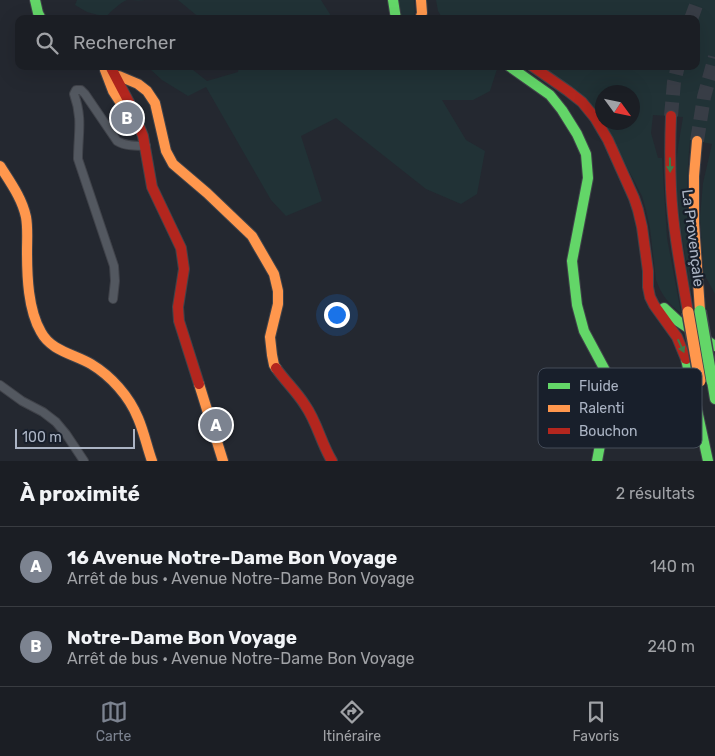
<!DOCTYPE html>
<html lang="fr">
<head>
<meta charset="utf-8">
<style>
  :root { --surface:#1b1e24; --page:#24272c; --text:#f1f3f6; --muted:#a0a2a6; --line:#393c41; --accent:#7c8390 }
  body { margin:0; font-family:Rubik,sans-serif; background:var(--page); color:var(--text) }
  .compass { position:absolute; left:595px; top:85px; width:45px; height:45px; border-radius:50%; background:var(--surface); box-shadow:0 5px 20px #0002; rotate:123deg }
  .scale { position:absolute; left:15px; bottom:12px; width:120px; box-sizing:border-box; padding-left:5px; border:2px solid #abb4c4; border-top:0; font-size:14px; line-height:18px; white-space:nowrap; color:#abb4c4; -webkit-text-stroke:4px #181f2b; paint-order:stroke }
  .you { position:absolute; left:336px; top:314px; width:18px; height:18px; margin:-12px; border:4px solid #fff; border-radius:50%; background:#1a73e8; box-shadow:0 0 0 8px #1a73e833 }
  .badge { display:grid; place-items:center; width:32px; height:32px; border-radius:50%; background:var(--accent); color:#fff; font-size:16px; font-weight:700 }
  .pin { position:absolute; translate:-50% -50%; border:2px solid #fff; box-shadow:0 1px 5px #0006 }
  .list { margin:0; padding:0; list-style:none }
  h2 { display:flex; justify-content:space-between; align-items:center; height:65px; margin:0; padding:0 20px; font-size:21px }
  h2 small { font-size:16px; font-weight:400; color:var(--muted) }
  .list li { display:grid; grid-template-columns:32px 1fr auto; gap:15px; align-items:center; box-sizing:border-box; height:80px; padding:0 20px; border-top:1px solid var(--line) }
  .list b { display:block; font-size:19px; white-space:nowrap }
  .list p { margin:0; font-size:16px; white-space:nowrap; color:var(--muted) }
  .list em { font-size:16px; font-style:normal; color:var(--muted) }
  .icon { flex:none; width:28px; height:28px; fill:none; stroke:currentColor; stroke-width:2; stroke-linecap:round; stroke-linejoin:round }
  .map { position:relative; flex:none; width:715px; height:461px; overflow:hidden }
  .search { position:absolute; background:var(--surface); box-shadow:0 5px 20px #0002; left:15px; right:15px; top:15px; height:55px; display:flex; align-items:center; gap:12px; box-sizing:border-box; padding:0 18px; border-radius:10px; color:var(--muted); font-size:19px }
  .sheet { height:225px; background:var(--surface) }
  nav { display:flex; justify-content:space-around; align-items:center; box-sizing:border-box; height:70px; border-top:1px solid var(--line); background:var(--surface); font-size:14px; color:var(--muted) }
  nav a { display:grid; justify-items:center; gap:2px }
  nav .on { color:var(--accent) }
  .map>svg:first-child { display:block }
  .green { fill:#213236 }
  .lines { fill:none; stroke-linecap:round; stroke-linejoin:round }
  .highway-tunnel { stroke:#383d46; stroke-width:14; stroke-dasharray:14 7; stroke-linecap:butt }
  .street-casing { stroke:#40434a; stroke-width:10 }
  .fast-casing { stroke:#40434a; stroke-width:12 }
  .slow-casing { stroke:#40434a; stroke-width:12 }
  .jam-casing { stroke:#40434a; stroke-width:12 }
  .street { stroke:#535860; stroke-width:8 }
  .fast { stroke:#63d668; stroke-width:10 }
  .slow { stroke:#ff974d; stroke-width:10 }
  .jam { stroke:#b3261e; stroke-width:10 }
  .fast-bridge-casing { stroke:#40444d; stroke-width:14; stroke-linecap:butt }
  .slow-bridge-casing { stroke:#40444d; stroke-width:14; stroke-linecap:butt }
  .fast-bridge { stroke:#63d668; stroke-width:11 }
  .slow-bridge { stroke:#ff974d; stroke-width:11 }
  .oneway { fill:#3e7a4a }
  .labels { text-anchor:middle; stroke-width:4.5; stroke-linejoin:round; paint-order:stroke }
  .street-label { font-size:15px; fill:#abb4c4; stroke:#181f2b }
  .key { fill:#181f2b; stroke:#444c59; stroke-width:1 }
  .key-label { font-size:14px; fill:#abb4c4 }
</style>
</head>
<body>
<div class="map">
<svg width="715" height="461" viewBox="0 0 715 461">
  <rect width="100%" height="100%" fill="#242830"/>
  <path class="green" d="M 77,0 L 145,0 C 139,1 131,0 127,0 C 121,2 110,12 106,17 L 87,12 L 75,5 Z
    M 178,0 L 321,0 L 333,19 L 201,19 Z
    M 399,0 L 414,0 L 415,13 L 412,19 L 404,19 L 401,15 Z
    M 436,0 L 715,0 L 715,294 L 704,274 L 700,217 L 703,183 L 712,144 L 690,140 C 685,190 687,239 692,289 L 690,289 C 685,251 677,213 676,174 C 676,155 680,136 683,117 L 653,115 L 651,133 L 658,158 L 662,158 L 667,238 L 681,313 C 669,305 661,294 656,280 L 650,228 L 646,210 L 642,196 L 604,123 L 632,122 L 632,92 L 602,92 L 602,121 L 540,66 L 696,66 L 696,19 L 443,19 L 438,11 Z
    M 156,66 L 188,66 L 207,81 L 238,72 L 239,66 L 356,66 L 357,67 L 388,67 L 393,66 L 490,66 L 497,69 L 490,91 L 473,100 L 442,100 L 466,140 L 485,151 L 477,194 L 461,204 L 426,189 L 336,118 L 301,136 L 322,201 L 286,216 L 271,200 L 206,87 L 188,96 L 162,80 L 150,69 Z"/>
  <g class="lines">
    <path class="highway-tunnel" d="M 691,19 L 698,0
      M 671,116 L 674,82 L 678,66
      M 697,141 L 704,97 L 715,57"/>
    <g class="street-casing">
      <path id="street" d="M 113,299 L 115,281 L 114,266 L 78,159 C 78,134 83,119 74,94 L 76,90 L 81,90 L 85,94 L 117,141 C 125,146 136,146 146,146
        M 0,385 L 22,401 L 43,412 L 56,422 L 66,434 L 84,461"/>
    </g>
    <g class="fast-casing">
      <path id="fast" d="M 35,0 L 38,13 L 41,19
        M 393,0 L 396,19
        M 509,66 L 550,95 L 562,110 L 577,134 L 586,154 L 588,178 L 572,261 L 577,305 L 584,331 L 606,372 L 613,391 L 613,406 L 609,424 L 600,445 L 597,461
        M 664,308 L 678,321 L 715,346
        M 686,359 L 708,461
        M 712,381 L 715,399"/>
    </g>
    <g class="slow-casing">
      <path id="slow" d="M 420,19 L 422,13 L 421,0
        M 105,70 L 113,91 L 126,111
        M 116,77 L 119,76 L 138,84 L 147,91 L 155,103 L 166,151 L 173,164 L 207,193 L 252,236 L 274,274 L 278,291 L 278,304 L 270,337 L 272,355 L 274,365 L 276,368
        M 697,141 L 694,176 L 694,223 L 700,311
        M 0,166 C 10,182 22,198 26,217 C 28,228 27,239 27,251 C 27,276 28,310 41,332 C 51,351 74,354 91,364 C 111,376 129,396 138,418 C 144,432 147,447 152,461
        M 199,384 L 223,461"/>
    </g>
    <g class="jam-casing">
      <path id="jam" d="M 110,66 L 132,108 L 143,136 L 152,187 L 181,248 L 184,269 L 178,307 L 179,321 L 199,384
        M 532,66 L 568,91 L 582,102 L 595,118 L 608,140 L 634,198 L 638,210 L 642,227 L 648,271 L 648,287 L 650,297 L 654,305 L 677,337 L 686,359
        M 671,116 C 670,140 670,165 671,189 C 673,231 681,271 688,312
        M 276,368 C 285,381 297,392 305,405 C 317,422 321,443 332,461"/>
    </g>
    <use href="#street" class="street"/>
    <use href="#fast" class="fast"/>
    <use href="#slow" class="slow"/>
    <use href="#jam" class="jam"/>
    <g class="fast-bridge-casing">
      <path id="fast-bridge" d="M 700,311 L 712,381"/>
    </g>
    <g class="slow-bridge-casing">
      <path id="slow-bridge" d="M 688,312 L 700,381"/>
    </g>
    <use href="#fast-bridge" class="fast-bridge"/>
    <use href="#slow-bridge" class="slow-bridge"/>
  </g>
  <defs><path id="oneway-solid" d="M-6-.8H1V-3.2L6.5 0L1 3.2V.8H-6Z" transform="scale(1.25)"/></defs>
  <g class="oneway">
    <use href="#oneway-solid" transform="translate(670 165) rotate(89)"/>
    <use href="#oneway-solid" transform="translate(681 346) rotate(65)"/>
  </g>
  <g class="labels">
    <g class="street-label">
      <text transform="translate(693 238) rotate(83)" y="5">La Provençale</text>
    </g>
  </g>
  <rect x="538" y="368" width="164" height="80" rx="8" class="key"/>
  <rect x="548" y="383" width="22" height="6" fill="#63d668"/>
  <rect x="548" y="405" width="22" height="7" fill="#ff974d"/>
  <rect x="548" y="428" width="22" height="6" fill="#b3261e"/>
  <g class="key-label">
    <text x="579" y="391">Fluide</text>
    <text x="579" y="413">Ralenti</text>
    <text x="579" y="436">Bouchon</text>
  </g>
</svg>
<svg class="compass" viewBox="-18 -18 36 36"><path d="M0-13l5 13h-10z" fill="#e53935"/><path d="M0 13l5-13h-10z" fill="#a0a2a6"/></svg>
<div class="scale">100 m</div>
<div class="you"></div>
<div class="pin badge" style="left:216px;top:425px">A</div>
<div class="pin badge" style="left:127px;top:118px">B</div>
<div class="search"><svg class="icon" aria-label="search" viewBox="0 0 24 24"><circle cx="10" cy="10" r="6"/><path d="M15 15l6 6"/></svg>Rechercher</div>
</div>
<section class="sheet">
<h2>À proximité<small>2 résultats</small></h2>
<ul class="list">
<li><span class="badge">A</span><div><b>16 Avenue Notre-Dame Bon Voyage</b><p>Arrêt de bus · Avenue Notre-Dame Bon Voyage</p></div><em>140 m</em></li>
<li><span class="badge">B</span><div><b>Notre-Dame Bon Voyage</b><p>Arrêt de bus · Avenue Notre-Dame Bon Voyage</p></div><em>240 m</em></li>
</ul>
</section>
<nav>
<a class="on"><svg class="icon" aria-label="map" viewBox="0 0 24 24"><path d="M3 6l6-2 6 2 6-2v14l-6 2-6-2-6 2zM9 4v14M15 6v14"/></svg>Carte</a>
<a><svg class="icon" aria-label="directions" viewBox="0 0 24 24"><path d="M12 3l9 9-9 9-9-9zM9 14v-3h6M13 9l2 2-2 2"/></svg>Itinéraire</a>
<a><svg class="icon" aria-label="saved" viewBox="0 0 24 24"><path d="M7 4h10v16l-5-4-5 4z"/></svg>Favoris</a>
</nav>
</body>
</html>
